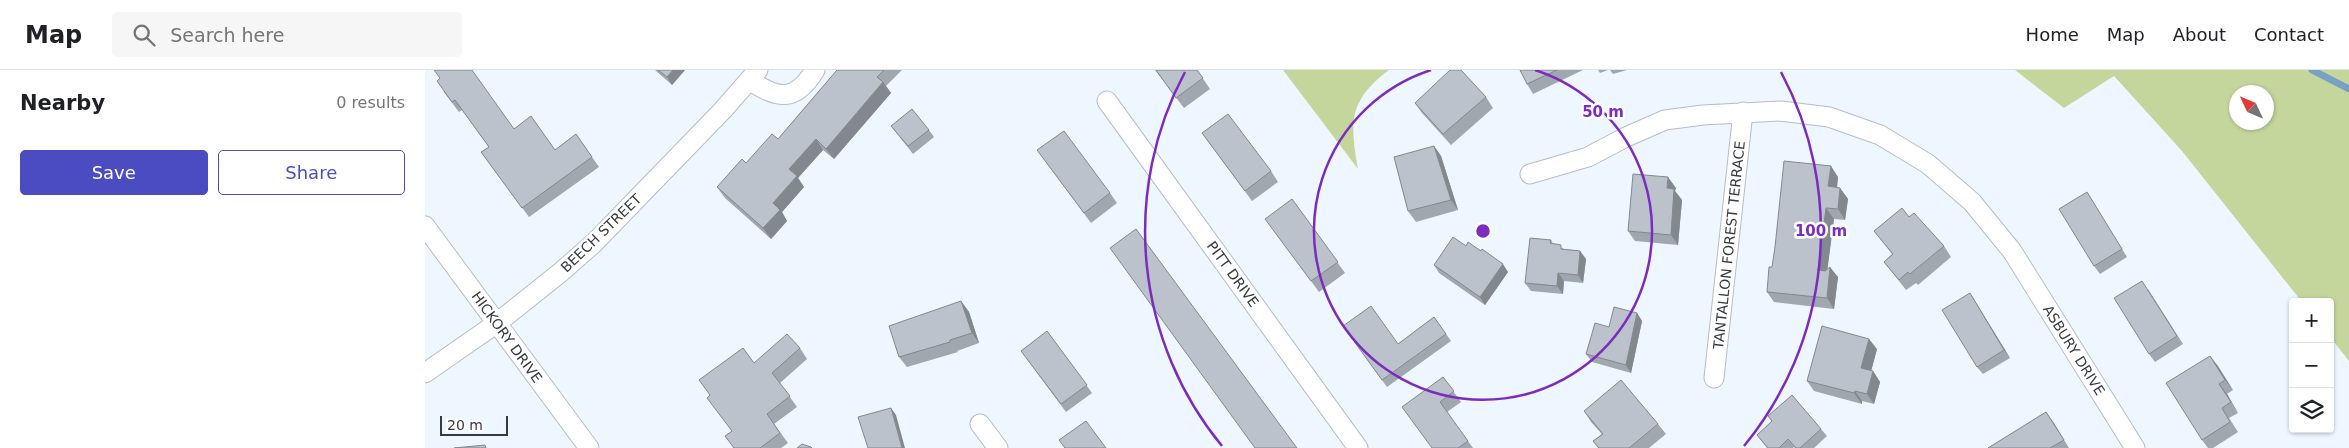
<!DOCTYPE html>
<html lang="en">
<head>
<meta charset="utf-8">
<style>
  :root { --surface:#fff; --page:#f6f6f6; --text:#202124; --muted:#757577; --line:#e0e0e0; --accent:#4c4cc2 }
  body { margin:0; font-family:"DejaVu Sans",sans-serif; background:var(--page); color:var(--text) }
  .controls { position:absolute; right:15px; bottom:15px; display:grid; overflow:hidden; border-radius:5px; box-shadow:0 1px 4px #0004 }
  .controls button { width:45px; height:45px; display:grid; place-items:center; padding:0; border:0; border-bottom:1px solid var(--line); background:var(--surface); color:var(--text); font:25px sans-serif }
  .compass { position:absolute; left:1804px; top:15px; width:45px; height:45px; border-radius:50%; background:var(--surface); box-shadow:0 1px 4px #0004; rotate:314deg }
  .scale { position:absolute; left:15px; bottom:12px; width:68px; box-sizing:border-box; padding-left:5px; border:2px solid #373a3e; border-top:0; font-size:14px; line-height:18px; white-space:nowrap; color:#373a3e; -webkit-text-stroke:4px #fff; paint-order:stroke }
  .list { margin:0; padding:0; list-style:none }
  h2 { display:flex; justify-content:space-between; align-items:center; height:65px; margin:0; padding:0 20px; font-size:21px }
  h2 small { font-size:16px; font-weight:400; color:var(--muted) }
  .actions { display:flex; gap:10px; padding:15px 20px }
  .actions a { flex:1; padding:11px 0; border:1px solid var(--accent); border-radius:5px; text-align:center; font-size:18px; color:var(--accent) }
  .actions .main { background:var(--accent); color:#fff }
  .icon { flex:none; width:28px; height:28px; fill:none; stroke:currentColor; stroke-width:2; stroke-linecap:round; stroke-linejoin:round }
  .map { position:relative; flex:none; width:1924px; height:378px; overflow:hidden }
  header { display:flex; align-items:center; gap:30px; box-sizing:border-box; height:70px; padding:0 25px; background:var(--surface); border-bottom:1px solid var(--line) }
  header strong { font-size:24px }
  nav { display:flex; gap:28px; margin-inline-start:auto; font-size:18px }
  .search { width:350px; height:45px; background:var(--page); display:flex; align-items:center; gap:12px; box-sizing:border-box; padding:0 18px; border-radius:5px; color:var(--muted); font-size:19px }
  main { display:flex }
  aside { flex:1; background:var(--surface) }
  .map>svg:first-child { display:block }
  .green { fill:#c5d69d; fill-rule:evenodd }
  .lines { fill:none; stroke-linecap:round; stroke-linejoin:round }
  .stream { stroke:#78a1c4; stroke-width:7 }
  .minor-casing { stroke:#b6bdc6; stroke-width:21 }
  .minor { stroke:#fff; stroke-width:19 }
  .wall { fill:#a1a7af }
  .shaded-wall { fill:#83888e }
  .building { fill:#bbc2cb; stroke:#83888e }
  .ring { fill:none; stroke:#7b2cbf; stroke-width:2.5 }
  .labels { text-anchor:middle; stroke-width:5; stroke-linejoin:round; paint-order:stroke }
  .street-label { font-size:14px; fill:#373a3e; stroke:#fff }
  .centre { fill:#7b2cbf; stroke:#fff; stroke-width:2.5 }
  .ring-label { font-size:15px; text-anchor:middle; font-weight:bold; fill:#7b2cbf; stroke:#fff; stroke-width:5; stroke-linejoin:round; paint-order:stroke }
</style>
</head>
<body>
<header>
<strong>Map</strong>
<div class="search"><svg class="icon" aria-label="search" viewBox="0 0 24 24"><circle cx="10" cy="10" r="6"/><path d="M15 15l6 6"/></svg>Search here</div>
<nav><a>Home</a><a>Map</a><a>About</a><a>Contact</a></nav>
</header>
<main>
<aside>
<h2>Nearby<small>0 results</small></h2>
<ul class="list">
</ul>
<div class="actions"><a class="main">Save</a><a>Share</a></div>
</aside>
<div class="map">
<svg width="1924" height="378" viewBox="0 0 1924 378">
  <rect width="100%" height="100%" fill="#eef6ff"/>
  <path class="green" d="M 858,0 L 964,0 C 923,31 925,52 933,99 Z
    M 1590,0 L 1924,0 L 1924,291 L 1905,267 L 1905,232 L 1877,232 L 1757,81 L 1689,6 L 1639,38 ZM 1842,22 L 1842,52 L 1812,52 L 1812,22 Z"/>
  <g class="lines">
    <path class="stream" d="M 1887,0 L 1924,19"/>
    <g class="minor-casing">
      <path id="minor" d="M 324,10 C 353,29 370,33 390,0
        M 682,31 L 933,378
        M 1105,104 L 1163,87 L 1201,67 L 1240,50 L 1278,45 L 1356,41 L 1404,47 L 1455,65 L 1503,94 L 1547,132 L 1587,181 L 1710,378
        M 0,156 L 164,378
        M 0,303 L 72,253 L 136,202 L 169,173 L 297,41 L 333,0
        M 1289,308 L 1318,42
        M 555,354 L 573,378"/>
    </g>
    <use href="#minor" class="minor"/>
  </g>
  <path class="wall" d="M 230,0 L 260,0 L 247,15 Z
    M 412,0 L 477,0 L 461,16 L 466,23 L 409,89 L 398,80 L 373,108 L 379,117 L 357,142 L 362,151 L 346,169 L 300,128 L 292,117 L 321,93 L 353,69 Z
    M 730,0 L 772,0 L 785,19 L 759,38 Z
    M 1095,0 L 1158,0 L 1108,24 L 1102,14 Z
    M 1173,0 L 1183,0 L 1175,3 Z
    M 1185,0 L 1202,0 L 1188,4 Z
    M 18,21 L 130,80 L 151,64 L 174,97 L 104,147 L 56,82 L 64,77 L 37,40 L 34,42 Z
    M 1061,27 L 1068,38 L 1026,75 L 997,43 L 990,33 Z
    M 466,56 L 504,60 L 509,67 L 488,84 Z
    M 777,63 L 846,101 L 853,112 L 827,131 Z
    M 1009,76 L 1016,86 L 1033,140 L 991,152 L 983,141 Z
    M 620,91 L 685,123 L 692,133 L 666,153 Z
    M 1413,107 L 1412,118 L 1415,118 L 1423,129 L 1420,150 L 1409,149 L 1402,199 L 1413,207 L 1409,239 L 1349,232 L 1342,222 Z
    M 1251,118 L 1250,121 L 1257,130 L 1253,175 L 1210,171 L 1203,161 Z
    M 1662,122 L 1702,187 L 1675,204 L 1669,196 Z
    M 867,129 L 920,203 L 894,222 L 848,159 Z
    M 1484,147 L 1519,176 L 1526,187 L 1493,215 L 1491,213 L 1481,220 L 1467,202 L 1459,192 L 1467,184 L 1449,161 Z
    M 1126,170 L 1128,174 L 1139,179 L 1155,181 L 1161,189 L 1158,213 L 1139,211 L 1138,224 L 1106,221 L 1100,213 Z
    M 1041,176 L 1083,202 L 1060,235 L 1014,203 L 1009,195 Z
    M 1723,219 L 1758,274 L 1730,292 L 1724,284 Z
    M 1545,223 L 1585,288 L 1558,304 L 1552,297 Z
    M 536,231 L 544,242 L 554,273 L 532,281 L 533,282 L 482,297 L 474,287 Z
    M 1212,243 L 1217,251 L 1206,303 L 1167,292 L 1161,284 L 1184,257 Z
    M 1009,247 L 1026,271 L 962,317 L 918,256 L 973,274 Z
    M 622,261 L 667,323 L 641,342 L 601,288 Z
    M 375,278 L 382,289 L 355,313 L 372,337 L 349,354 L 363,373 L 356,378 L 309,378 L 307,361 L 329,293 Z
    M 1452,279 L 1446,301 L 1448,301 L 1455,312 L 1449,334 L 1437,331 L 1437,334 L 1389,321 L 1382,311 Z
    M 1785,286 L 1808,320 L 1802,324 L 1813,343 L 1804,348 L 1813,362 L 1788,378 L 1783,378 L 1777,370 Z
    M 1018,307 L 1036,332 L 1022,342 L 1048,378 L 1007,378 Z
    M 1159,341 L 1233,354 L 1241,364 L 1224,378 L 1173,378 L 1168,371 L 1177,364 L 1166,352 Z
    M 1621,342 L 1644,378 L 1563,378 Z
    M 1343,346 L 1396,359 L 1402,366 L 1389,378 L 1370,378 L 1369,377 L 1368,378 L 1342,378 L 1332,365 L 1347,352 Z"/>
  <path class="shaded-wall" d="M 248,0 L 260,0 L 247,15 L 242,7 Z
    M 458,12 L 466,23 L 409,89 L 401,79 Z
    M 391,69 L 398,80 L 373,108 L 379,117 L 357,142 L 362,151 L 346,169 L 338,158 L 348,133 L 364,99 Z
    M 1009,76 L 1016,86 L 1033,140 L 1026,130 Z
    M 1406,96 L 1413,107 L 1411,127 L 1403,116 Z
    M 1243,107 L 1251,118 L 1250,121 L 1257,130 L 1253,175 L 1246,165 L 1242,118 Z
    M 1415,118 L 1423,129 L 1420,150 L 1413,139 Z
    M 1401,138 L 1409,149 L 1401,211 L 1393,200 Z
    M 1155,181 L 1161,189 L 1158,213 L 1153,205 Z
    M 1078,194 L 1083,202 L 1060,235 L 1055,227 Z
    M 1405,197 L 1413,207 L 1409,239 L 1402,228 Z
    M 1133,203 L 1139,211 L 1138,224 L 1132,216 Z
    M 1545,223 L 1550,231 L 1585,288 L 1579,280 Z
    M 536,231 L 544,242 L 554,273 L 547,263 Z
    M 1212,243 L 1217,251 L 1206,303 L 1201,295 Z
    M 1444,269 L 1452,279 L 1444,309 L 1436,298 Z
    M 1785,286 L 1793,296 L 1808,320 L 1800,310 Z
    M 1448,301 L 1455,312 L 1449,334 L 1442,324 Z
    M 1794,314 L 1802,324 L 1813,343 L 1806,332 Z
    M 1430,321 L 1437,331 L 1437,334 L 1429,323 Z
    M 466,338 L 471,345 L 480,378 L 477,378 Z
    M 1621,342 L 1629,353 L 1644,378 L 1639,370 Z"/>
  <path class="building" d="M 9,0 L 47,0 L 89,59 L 106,46 L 130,80 L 151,64 L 167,87 L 97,138 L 56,82 L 64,77 L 30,30 L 27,32 L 12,11 L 15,8 Z
    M 233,0 L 248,0 L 242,7 Z
    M 412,0 L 459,0 L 452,7 L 458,12 L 401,79 L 391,69 L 364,99 L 372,106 L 348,133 L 355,140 L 338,158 L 292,117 L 317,89 L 321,93 L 347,64 L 353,69 Z
    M 731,0 L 772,0 L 778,8 L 751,28 Z
    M 1025,0 L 1036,0 L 1061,27 L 1018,64 L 990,33 Z
    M 1095,0 L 1132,0 L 1102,14 Z
    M 487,39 L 504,60 L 483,76 L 466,56 Z
    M 803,44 L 846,101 L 820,121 L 777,63 Z
    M 639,61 L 685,123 L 659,143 L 612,80 Z
    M 1009,76 L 1026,130 L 983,141 L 969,87 Z
    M 1359,91 L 1406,96 L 1403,116 L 1415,118 L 1413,139 L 1401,138 L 1393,200 L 1400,201 L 1405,197 L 1402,228 L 1342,222 L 1344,197 L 1347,197 L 1350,177 Z
    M 1208,104 L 1243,107 L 1242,118 L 1249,119 L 1246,165 L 1203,161 Z
    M 1662,122 L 1697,179 L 1669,196 L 1634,139 Z
    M 867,129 L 913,192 L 886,211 L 840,149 Z
    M 1477,138 L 1484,147 L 1489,143 L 1519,176 L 1485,204 L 1483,202 L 1474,210 L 1459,192 L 1468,184 L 1449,161 Z
    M 711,159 L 872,378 L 830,378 L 685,178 Z
    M 1028,167 L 1041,176 L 1043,172 L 1056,181 L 1057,179 L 1078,194 L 1055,227 L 1009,195 Z
    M 1105,168 L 1126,170 L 1125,173 L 1136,175 L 1136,179 L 1155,181 L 1153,205 L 1133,203 L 1132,216 L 1100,213 Z
    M 1717,211 L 1752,266 L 1724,284 L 1689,228 Z
    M 1545,223 L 1579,280 L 1552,297 L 1517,240 Z
    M 536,231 L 547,263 L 525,270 L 525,272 L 474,287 L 464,256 Z
    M 946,236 L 973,274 L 1009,247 L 1021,264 L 957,310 L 918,256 Z
    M 1189,237 L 1212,243 L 1201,295 L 1161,284 L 1170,253 L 1184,257 Z
    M 1397,256 L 1444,269 L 1436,298 L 1448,301 L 1442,324 L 1430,321 L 1429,323 L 1382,311 Z
    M 622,261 L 662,315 L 636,334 L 596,281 Z
    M 362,264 L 375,278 L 347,303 L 365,326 L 342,344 L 355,363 L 335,378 L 309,378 L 300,366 L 307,361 L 282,328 L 285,325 L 274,310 L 318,278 L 329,293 Z
    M 1785,286 L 1800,310 L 1794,314 L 1806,332 L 1797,338 L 1805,352 L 1777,370 L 1741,313 Z
    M 1018,307 L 1029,321 L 1015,332 L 1043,371 L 1033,378 L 1007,378 L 977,337 Z
    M 1196,310 L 1233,354 L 1204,378 L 1174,378 L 1168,371 L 1178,364 L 1159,341 Z
    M 1367,325 L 1396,359 L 1375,378 L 1371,378 L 1363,369 L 1354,378 L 1343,378 L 1332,365 L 1347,351 L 1343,346 Z
    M 466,338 L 477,378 L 443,378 L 433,347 Z
    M 1621,342 L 1639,370 L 1625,378 L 1563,378 Z
    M 661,351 L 681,378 L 640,378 L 634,370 Z
    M 377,374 L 386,377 L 387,378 L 372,378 Z
    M 60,375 L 61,378 L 29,378 Z"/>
  <g class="ring">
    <path d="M1110 0A169 169 0 1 1 1006 0"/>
    <path d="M797 376A338 338 0 0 1 760 2M1356 2A338 338 0 0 1 1319 376"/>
  </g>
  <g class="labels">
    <g class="street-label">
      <text transform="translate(176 163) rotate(-44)" y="5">BEECH STREET</text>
      <text transform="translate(1304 175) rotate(-84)" y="5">TANTALLON FOREST TERRACE</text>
      <text transform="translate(808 204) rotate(54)" y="5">PITT DRIVE</text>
      <text transform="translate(82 267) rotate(54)" y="5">HICKORY DRIVE</text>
      <text transform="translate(1649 280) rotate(58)" y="5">ASBURY DRIVE</text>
    </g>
  </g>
  <circle cx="1058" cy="161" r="8" class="centre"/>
  <g class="ring-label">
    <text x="1178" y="47">50 m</text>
    <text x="1396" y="166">100 m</text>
  </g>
</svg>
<div class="controls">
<button>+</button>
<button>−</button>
<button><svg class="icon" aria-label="layers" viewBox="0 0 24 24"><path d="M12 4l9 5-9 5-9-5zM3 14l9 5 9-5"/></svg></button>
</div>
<svg class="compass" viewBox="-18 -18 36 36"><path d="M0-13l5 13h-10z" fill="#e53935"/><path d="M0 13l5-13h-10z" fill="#757577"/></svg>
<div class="scale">20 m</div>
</div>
</main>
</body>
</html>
